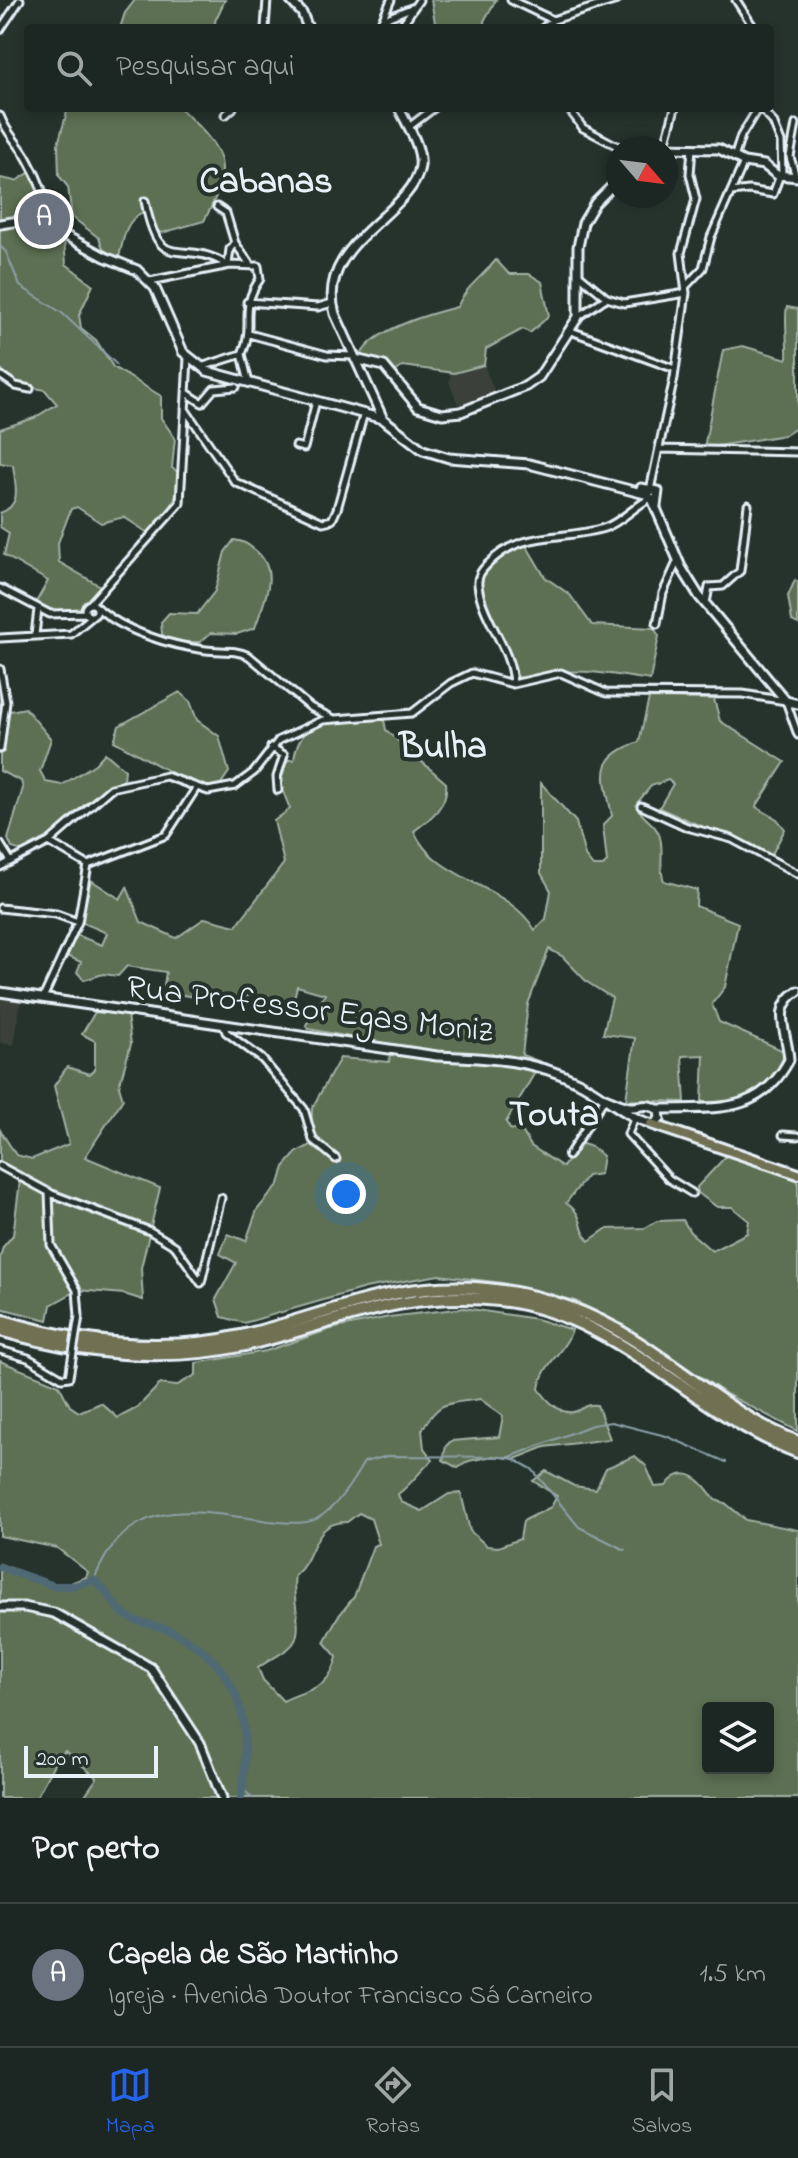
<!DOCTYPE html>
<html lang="pt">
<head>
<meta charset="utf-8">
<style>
  :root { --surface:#1c2622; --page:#29322f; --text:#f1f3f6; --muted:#a0a5a5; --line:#3a4340; --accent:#2563eb }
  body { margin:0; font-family:"Indie Flower",sans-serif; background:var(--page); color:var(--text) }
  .controls { position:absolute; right:24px; bottom:24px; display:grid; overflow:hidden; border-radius:8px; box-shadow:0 4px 12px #0003 }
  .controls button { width:72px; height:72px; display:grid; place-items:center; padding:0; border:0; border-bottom:2px solid var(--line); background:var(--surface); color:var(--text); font:40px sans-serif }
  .compass { position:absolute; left:606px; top:136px; width:72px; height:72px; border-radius:50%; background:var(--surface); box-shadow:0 4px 12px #0003; rotate:118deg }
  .scale { position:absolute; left:24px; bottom:20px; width:134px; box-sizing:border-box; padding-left:8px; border:4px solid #e8f1f8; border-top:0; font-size:22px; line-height:28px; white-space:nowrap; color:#e8f1f8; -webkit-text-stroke:6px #26332d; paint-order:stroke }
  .you { position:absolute; left:346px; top:1194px; width:28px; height:28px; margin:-20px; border:6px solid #fff; border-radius:50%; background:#1a73e8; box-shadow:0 0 0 12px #1a73e833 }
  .badge { display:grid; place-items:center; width:52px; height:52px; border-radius:50%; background:var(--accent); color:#fff; font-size:26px; font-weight:700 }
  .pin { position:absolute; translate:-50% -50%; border:4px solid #fff; box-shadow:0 2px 8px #0006 }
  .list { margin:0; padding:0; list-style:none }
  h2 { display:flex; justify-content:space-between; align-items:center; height:104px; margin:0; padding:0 32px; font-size:34px }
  h2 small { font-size:26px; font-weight:400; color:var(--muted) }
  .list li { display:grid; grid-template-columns:52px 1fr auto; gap:24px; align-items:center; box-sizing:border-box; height:144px; padding:0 32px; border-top:2px solid var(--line) }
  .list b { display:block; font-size:30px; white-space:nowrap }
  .list p { margin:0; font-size:26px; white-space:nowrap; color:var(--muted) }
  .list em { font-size:26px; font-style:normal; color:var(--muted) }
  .icon { flex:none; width:44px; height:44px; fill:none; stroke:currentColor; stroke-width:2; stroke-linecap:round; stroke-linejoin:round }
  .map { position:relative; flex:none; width:798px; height:1798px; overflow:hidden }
  .search { position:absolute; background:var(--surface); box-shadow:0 4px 12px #0003; left:24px; right:24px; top:24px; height:88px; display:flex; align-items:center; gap:20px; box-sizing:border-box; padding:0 28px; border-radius:8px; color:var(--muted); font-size:30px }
  .sheet { height:248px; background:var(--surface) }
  nav { display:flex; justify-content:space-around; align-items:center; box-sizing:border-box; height:112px; border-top:2px solid var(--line); background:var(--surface); font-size:22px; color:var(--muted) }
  nav a { display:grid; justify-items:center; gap:4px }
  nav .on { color:var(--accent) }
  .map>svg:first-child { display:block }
  .built { fill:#3b413a }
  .green { fill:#5d6f52; stroke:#a2b0a5; stroke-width:2; fill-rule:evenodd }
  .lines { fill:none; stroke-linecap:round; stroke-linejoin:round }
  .stream { stroke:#8ca0a9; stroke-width:2 }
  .river { stroke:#4f6a74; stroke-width:8 }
  .street-casing { stroke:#e8f1f8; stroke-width:11 }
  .secondary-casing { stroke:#e8f1f8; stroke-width:13 }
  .primary-casing { stroke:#e8f1f8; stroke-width:14 }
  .highway-casing { stroke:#e8f1f8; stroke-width:16 }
  .street { stroke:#26332d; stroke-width:5 }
  .secondary { stroke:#26332d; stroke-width:7 }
  .primary { stroke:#706f52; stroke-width:8 }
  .highway { stroke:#706f52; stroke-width:10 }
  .street-bridge-casing { stroke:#e8f1f8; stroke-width:11; stroke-linecap:butt }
  .street-bridge { stroke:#26332d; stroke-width:5 }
  .labels { text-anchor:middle; stroke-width:8; stroke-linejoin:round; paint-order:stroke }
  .street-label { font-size:34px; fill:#e8f1f8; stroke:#26332d }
  .neighbourhood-label { font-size:36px; font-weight:bold; fill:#e8f1f8; stroke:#26332d }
</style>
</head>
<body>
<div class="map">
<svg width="798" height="1798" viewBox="0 0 798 1798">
  <rect width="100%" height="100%" fill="#26332d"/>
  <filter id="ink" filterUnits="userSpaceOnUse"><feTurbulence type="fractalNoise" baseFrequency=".0125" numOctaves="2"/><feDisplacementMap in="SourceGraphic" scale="16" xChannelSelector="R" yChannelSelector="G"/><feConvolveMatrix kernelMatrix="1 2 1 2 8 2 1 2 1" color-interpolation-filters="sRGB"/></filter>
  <g filter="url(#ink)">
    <path class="built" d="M 484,365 L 496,396 L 460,409 L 449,382 L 452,372 Z
      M 0,997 L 21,1000 L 14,1045 L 0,1043 Z"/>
    <path class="green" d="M 135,0 L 225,0 L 215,21 L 216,28 L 120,28 L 125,13 Z
      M 431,0 L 496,0 L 484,21 L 485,28 L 436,28 Z
      M 68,108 L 180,108 C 224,151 236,162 204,221 L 162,233 L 153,228 L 153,218 L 141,213 C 124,223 124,239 119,257 L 104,251 L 99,238 L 72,217 L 68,187 L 59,176 L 58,144 Z
      M 37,168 L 45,186 L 42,191 L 46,219 L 42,229 L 64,241 L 66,264 L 93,285 L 79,315 L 81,328 L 96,340 L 113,367 L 161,396 L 161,418 L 175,438 L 172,468 L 178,472 C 181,501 167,512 148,533 L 124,517 L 101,523 L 77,507 L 71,509 L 58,543 L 59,562 L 100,586 L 79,611 L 58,613 L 35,604 L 48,581 L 4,555 L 9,533 L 0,527 L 0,513 C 23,505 15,485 13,465 L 0,463 L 0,429 L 34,418 L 57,404 L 45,390 L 0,381 L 0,178 L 16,181 Z
      M 496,260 L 509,274 L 529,274 L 542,282 L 549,316 L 530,333 L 523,329 L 486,349 L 484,365 L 454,373 L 403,366 L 394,373 L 379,359 L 361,355 C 373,329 429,314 457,307 C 467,285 481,278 496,260 Z
      M 787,307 L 798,309 L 798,427 L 785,435 L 704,448 L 723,350 L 743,346 L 787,359 C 788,344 784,316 787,307 Z
      M 234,540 C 244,541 249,545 256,551 C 281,572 263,603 255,628 L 237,634 L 211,633 L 200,642 L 172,642 L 162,634 L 161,622 L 169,613 L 197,614 L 215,591 L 225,552 Z
      M 523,540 L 545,577 L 570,595 L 592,625 L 654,628 L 659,636 L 650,680 C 608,673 566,665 525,680 L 517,676 L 479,583 C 484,568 507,542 523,540 Z
      M 795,580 L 798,582 L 798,624 L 792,621 L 788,596 Z
      M 0,672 L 10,711 L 25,708 L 51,739 L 40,771 L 46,782 L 62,785 L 95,764 L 105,753 L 125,770 L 124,779 C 86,795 62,833 25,852 L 12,848 L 8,839 L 23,788 L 21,781 L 0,771 Z
      M 180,692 L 190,701 L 197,720 L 219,736 L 229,772 L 216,791 L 198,792 L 173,780 L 172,773 L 114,741 L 119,726 Z
      M 649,698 L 714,699 L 720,721 L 785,762 L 756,807 L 777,819 L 785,829 L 771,856 L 659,808 L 673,784 L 668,780 L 651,786 L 637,803 C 640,819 654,821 659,834 C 665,849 658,866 664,881 L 697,890 L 696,906 L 738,923 L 725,987 L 712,1004 L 719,1022 L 784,1051 C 778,1095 738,1103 702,1102 L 704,1055 L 682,1056 L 685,1102 L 626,1100 L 635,1038 L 603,1034 L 612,998 L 587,982 L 562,956 L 549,949 L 528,1004 L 522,1055 L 541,1062 L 506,1122 L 510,1129 L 522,1131 L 531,1146 L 563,1167 L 579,1143 L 592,1147 L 603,1156 L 600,1174 L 587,1176 L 566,1203 C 586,1216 577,1228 589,1241 L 606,1229 L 645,1228 L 657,1221 L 683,1220 L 690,1232 L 712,1251 L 747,1233 L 749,1221 L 732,1207 L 717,1207 L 698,1193 L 697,1187 L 728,1154 L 798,1179 L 798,1431 L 728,1395 L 622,1324 L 575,1301 L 503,1283 L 439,1275 L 365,1288 L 244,1323 L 222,1317 L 216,1299 L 236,1263 L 220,1254 L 228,1234 L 246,1241 L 257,1210 L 279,1184 L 284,1167 L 297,1152 L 311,1145 L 312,1108 L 340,1058 L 389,1062 L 391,1045 L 309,1029 L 306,1025 L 325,994 L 297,986 L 291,1012 L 275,1010 L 267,1000 L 254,994 L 239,999 L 221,994 L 210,999 L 169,993 L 164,985 L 166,972 L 127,966 L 118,976 L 103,974 L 84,980 L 77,972 L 81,962 L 67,956 L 76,935 L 102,945 L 107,933 L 81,922 L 91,880 L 120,899 L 127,887 L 141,922 L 176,938 L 205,918 L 236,926 L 284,863 L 274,821 L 290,809 L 280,784 L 286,760 L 294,760 C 298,728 315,726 343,720 L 345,715 L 384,720 L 386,730 L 446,783 C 449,805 430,819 414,831 C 435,881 507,883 535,930 L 546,919 L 551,891 L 541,873 L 541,783 L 576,822 L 585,856 L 593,866 L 603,866 L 607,862 L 603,825 L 612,816 C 605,778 592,758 639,742 Z
      M 95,1012 L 127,1015 L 131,1044 L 119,1086 L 123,1099 L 85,1157 L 160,1188 L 141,1268 L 143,1300 L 124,1294 L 78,1290 L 51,1305 L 48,1320 L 0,1308 L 0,1258 L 3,1247 L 13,1235 L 21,1173 L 0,1163 L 0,1130 L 16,1155 L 32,1159 L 69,1144 L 54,1086 L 67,1067 L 90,1074 L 95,1069 L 95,1041 L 82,1034 Z
      M 464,1308 L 536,1319 L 572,1330 C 564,1354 542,1364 539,1389 C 546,1399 560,1415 573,1412 C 583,1410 585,1403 597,1405 L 610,1439 L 545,1447 L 515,1459 L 493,1456 L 469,1461 L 458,1468 L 443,1460 L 446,1446 L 451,1441 L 499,1437 L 503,1416 L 480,1399 C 448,1404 440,1399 422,1430 L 424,1448 L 433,1460 C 419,1471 413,1483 398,1494 L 401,1502 L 422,1511 L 449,1494 L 461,1493 L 470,1531 L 487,1546 L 498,1547 L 520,1539 L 523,1521 L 551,1507 L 557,1496 L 533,1481 L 546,1471 L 574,1486 L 596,1489 L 606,1468 L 635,1456 L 646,1466 L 655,1487 L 666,1486 C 685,1460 704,1483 715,1500 L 725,1503 L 746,1520 L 798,1530 L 798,1798 L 83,1798 L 97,1778 L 65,1751 L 55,1762 L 36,1798 L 0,1798 L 0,1564 L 61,1587 L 86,1577 L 88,1572 L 57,1548 L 0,1536 L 0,1361 L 59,1385 L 70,1406 L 79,1412 L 101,1403 L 118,1418 L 137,1408 L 160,1384 L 176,1386 L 196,1375 L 196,1363 L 266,1351 L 331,1329 L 389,1317 ZM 359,1513 L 371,1519 L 379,1544 L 373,1546 L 354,1597 L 337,1618 L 324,1642 L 337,1657 C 329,1692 307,1688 283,1701 L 263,1680 L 258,1668 C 268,1660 281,1655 290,1647 C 307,1633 290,1597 295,1575 C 317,1558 310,1522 347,1522 ZM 708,1708 L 768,1708 L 768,1768 L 708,1768 Z"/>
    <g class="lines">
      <path class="stream" d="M 0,246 L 6,252 L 20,286 L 62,313 L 116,364
        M 510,1457 L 532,1469 L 579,1527 L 625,1550
        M 94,1580 C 128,1493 194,1511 269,1521 C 283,1522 305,1526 318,1518 C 337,1507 353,1481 364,1462 L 388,1456 L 510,1457 L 592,1425 L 611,1422 L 666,1436 L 726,1462
        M 243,1789 L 252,1798"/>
      <path class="river" d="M 0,1567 L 54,1586 L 73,1586 L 94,1580 C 108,1590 116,1612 132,1619 C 145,1625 160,1625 173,1632 C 245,1668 252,1726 241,1798"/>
      <g class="street-casing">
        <path id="street" d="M 391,0 L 382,20 L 411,8
          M 511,0 L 553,20
          M 736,0 L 754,28
          M 265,28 L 267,0
          M 400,28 L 419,0
          M 543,28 L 553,20 L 617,0
          M 0,30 L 20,0
          M 568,108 L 583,128 L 621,148
          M 760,108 L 773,122 L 781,142 L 782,175
          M 225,115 L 233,108
          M 0,116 C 8,136 19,143 28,160 C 40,181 48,204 52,228
          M 409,127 L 434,108
          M 664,148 L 675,108
          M 735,155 L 741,136 L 758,108
          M 796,177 L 790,157 L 796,124
          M 731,192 L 749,190 L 773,194 L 780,175
          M 145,201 C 160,279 180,235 227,265
          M 217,207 L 226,213 L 235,243 L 249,263
          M 228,265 L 230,249 L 235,243
          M 579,275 L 607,298 L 624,303 L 686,293
          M 150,281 L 230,265 L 258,266 L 260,279 C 238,310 256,323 242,354 L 201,367
          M 686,286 L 703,268 L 711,237 L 744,162
          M 247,302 L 318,307 L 332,303
          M 578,317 L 606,298
          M 571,331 L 675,369
          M 249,334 L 327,355 L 353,356
          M 242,354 L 249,383
          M 0,375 L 16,386 L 30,389
          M 187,393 L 202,403 L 214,389 L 236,387
          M 185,409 L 235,482 L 323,522 L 332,520 L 337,509 L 364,413
          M 296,446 L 304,448 L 316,401
          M 660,449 L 798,452
          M 650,490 L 674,378 L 686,293 L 681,253 L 696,199 L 690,174 L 692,148
          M 0,588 L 50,614 L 86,613
          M 706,603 L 709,587 L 723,586 L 740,571 L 748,505
          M 90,604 L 180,503 L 188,358
          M85 610a6 6 0 1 1 12 0a6 6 0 1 1-12 0Z
          M 97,607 C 122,631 172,646 206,650 C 222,652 234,649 249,656 L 310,707 L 332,718
          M 657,624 L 663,593 L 678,560
          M 35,635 L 38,609
          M 0,638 L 71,634 L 94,615
          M 0,669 L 6,702 L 0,749
          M 513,684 C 511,646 482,620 478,585 C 477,576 482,570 488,564 C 521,529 562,541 604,528 C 622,522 634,506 651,498
          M 271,747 L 284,755 L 277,777 L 278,790
          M 641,806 L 687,827 L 732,839 L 798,874
          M 49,842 L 88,865 L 166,835 L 197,787
          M 0,844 L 10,860
          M 0,867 L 49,842 L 111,788 L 166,776 L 208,791 L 235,786 L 254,772 L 279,740 L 323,720 L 412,713 L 451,683 L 472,673 L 513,684 L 561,673 L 606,693 L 743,694 L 786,701 L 798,735
          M 0,908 L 56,914 L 78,922
          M 43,998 L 78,922 L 88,865
          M 223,1024 L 226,1032 L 262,1059 L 304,1109 L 313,1140 L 336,1159
          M 635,1117 L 628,1134 L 669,1179 L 692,1193
          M 783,1135 L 798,1136
          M 568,1156 L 605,1098
          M 0,1166 L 52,1194 L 150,1231 L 175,1246 L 201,1283 L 221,1198
          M 49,1192 L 51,1245 L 77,1290 L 79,1316
          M 0,1350 L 28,1358 L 62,1378 L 69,1377 L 71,1365"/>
      </g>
      <g class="secondary-casing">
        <path id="secondary" d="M 290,0 L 302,13 L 308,28
          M 399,108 C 407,125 422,147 420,166 C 414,214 314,243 335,314 L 383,419 L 423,450 L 449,458 L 529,464 L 649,495
          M 663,148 L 719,149 L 744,162 L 764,165 L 777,175 L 798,177
          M 0,224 L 19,221 L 44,224 L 105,257 L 137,270 L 155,288 L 183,352 L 207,371 L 383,419
          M 355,359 L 384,366 L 418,407 L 442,414 L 461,412 L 526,386 L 539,377 L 578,317 L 578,247 L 583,223 L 595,203 L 618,180
          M 641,488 L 658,491 L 656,506
          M 652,499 L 681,567 L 699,596 L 786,701 L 798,704
          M 0,992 L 437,1056 C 487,1058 532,1059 578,1082 C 603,1094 627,1119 654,1124 L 660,1119 L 659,1110 C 647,1103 644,1106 633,1107 C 625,1108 613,1101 605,1098
          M 657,1109 C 713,1107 759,1117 789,1060 C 788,1033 770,1008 798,991
          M 0,1607 L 24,1607 L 54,1613 L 151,1668 L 200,1743 L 222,1798"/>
      </g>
      <g class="primary-casing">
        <path id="primary" d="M 651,1124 L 798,1174"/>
      </g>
      <g class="highway-casing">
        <path id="highway" d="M 0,1320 C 79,1344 164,1354 245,1335 C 332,1314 393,1280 487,1289 C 539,1294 590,1312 634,1340 C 690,1375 735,1418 798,1442
          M 0,1330 C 79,1353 163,1363 245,1345 C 338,1323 400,1289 499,1300 C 618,1313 691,1412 798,1452"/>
      </g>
      <use href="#street" class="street"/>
      <use href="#secondary" class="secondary"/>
      <use href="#primary" class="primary"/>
      <use href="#highway" class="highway"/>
      <g class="street-bridge-casing">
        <path id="street-bridge" d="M 71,1365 L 79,1316"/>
      </g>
      <use href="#street-bridge" class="street-bridge"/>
    </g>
  </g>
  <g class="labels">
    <g class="street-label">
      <text transform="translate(310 1007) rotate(7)" y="12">Rua Professor Egas Moniz</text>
    </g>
    <g class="neighbourhood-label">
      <text x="266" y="192">Cabanas</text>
      <text x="443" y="757">Bulha</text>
      <text x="554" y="1125">Touta</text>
    </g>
  </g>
</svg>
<div class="controls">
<button><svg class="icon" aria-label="layers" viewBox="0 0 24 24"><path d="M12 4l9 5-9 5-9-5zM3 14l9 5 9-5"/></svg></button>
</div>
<svg class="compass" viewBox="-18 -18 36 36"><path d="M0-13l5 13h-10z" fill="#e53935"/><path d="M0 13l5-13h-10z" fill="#a0a5a5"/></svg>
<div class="scale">200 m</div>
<div class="you"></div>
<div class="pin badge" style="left:44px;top:219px;background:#6b7280">A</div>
<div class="search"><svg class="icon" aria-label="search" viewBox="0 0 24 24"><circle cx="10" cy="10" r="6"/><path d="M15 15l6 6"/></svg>Pesquisar aqui</div>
</div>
<section class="sheet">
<h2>Por perto<small></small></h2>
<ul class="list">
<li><span class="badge" style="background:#6b7280">A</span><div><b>Capela de São Martinho</b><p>Igreja · Avenida Doutor Francisco Sá Carneiro</p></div><em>1.5 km</em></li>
</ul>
</section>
<nav>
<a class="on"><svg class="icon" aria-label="map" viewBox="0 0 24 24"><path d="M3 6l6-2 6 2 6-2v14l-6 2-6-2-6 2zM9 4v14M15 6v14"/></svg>Mapa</a>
<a><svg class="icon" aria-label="directions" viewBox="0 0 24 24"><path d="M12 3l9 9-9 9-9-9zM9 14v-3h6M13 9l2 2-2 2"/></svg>Rotas</a>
<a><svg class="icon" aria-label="saved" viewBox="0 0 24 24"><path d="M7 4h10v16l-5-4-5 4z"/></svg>Salvos</a>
</nav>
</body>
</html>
